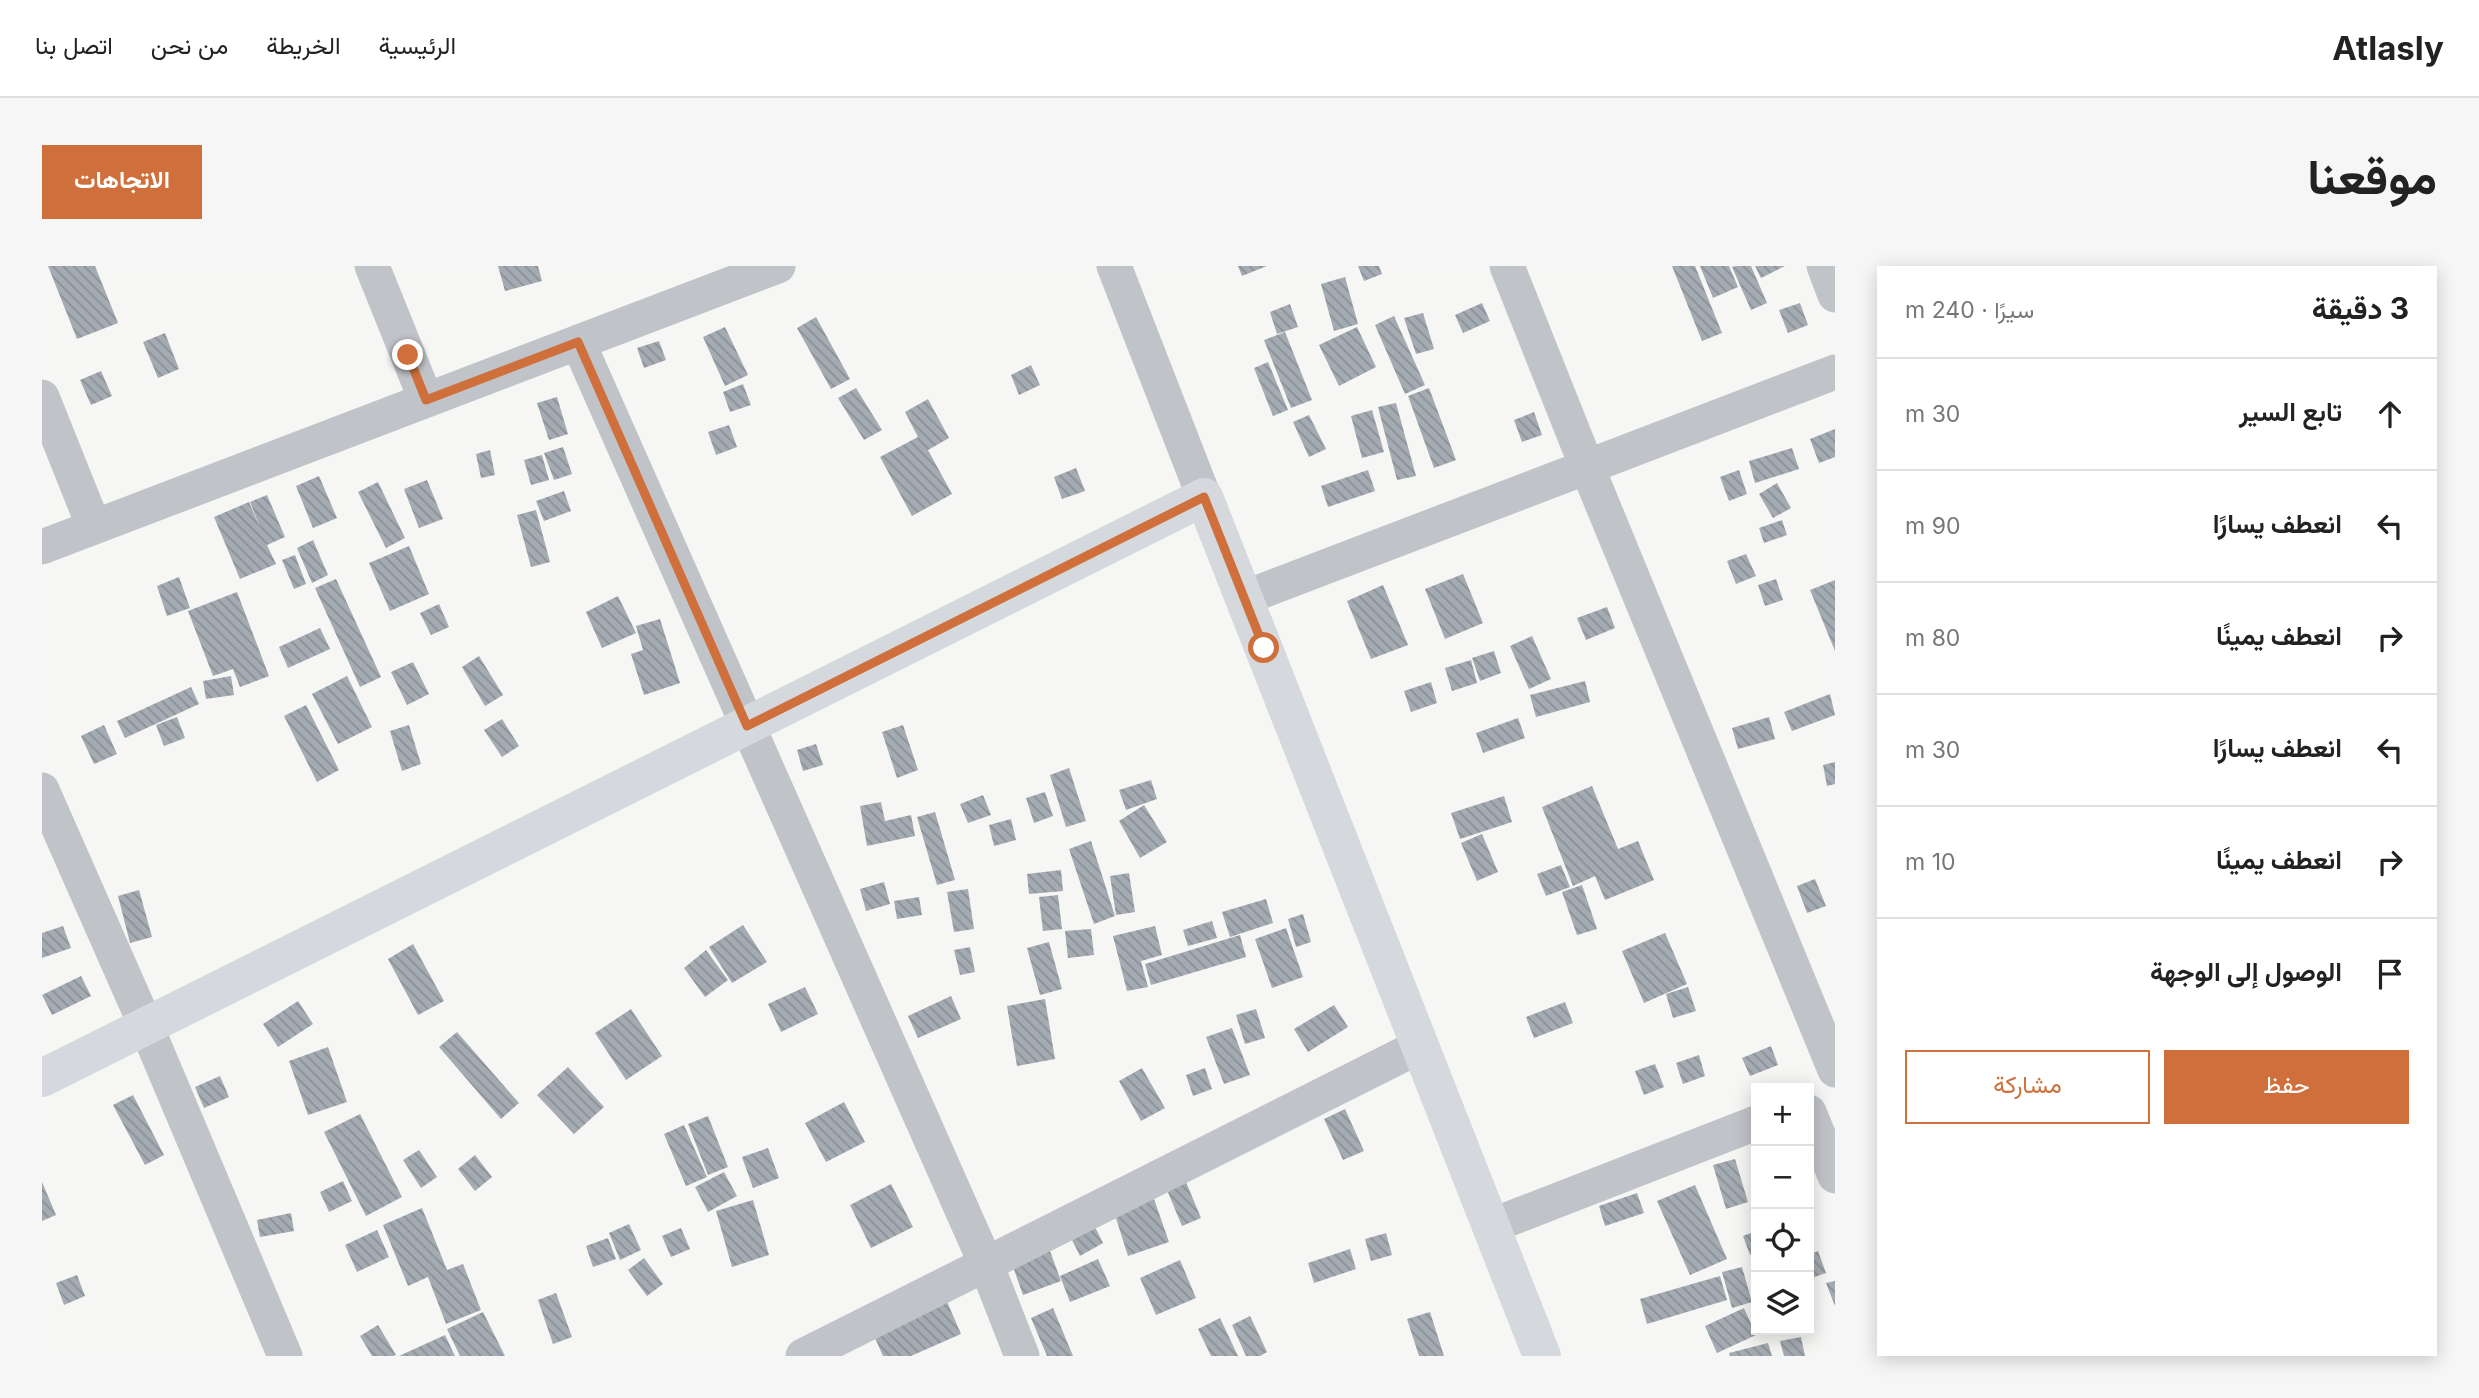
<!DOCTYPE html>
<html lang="ar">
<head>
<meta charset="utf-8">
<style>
  :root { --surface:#fff; --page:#f6f6f6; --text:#222; --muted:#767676; --line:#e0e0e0; --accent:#cf703c }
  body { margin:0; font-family:Inter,Vazirmatn,sans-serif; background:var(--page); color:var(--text); direction:rtl }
  .controls { position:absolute; right:21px; bottom:21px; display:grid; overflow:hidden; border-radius:0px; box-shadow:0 4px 18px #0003 }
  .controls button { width:63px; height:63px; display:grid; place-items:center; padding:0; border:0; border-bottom:2px solid var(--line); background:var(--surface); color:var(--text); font:35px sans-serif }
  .stop { position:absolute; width:21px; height:21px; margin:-16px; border:5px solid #cf703c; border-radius:50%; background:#fff }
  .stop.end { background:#cf703c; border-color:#fff; box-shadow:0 2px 7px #0008 }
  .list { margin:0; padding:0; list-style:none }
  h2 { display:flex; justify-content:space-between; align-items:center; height:91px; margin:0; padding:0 28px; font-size:30px }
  h2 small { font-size:23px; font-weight:400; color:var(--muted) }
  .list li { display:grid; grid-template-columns:46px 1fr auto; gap:21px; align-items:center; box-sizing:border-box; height:112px; padding:0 28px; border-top:2px solid var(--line) }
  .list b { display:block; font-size:26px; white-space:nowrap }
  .list em { font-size:23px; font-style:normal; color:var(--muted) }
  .actions { display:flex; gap:14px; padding:21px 28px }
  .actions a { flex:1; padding:16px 0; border:2px solid var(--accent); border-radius:0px; text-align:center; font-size:24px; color:var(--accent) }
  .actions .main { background:var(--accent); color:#fff }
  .icon { flex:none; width:38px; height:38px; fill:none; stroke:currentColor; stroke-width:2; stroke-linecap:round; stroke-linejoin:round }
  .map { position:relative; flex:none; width:1793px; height:1090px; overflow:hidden; direction:ltr; border-radius:0px }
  header { display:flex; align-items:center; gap:42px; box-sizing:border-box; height:98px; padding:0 35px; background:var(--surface); border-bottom:2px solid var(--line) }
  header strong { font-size:33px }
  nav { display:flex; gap:38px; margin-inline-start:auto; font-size:24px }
  .intro { display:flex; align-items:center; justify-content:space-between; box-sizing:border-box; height:168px; padding:0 42px }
  h1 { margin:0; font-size:49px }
  .button { padding:18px 32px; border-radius:0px; background:var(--accent); color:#fff; font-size:24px; font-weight:700 }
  main { display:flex; gap:42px; padding:0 42px }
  aside { flex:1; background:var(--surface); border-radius:0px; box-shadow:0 4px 18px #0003 }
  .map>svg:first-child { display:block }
  .building { fill:url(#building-back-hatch) }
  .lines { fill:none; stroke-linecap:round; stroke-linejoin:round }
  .minor { stroke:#c0c3c7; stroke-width:35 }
  .major { stroke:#d5d8dc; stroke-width:38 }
  .route { stroke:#cf703c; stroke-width:9 }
</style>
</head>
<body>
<header>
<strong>Atlasly</strong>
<nav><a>الرئيسية</a><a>الخريطة</a><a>من نحن</a><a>اتصل بنا</a></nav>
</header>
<div class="intro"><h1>موقعنا</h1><a class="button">الاتجاهات</a></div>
<main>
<aside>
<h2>3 دقيقة<small>سيرًا · 240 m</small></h2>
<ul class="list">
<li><svg class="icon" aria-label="ahead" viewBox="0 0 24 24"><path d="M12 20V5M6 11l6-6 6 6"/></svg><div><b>تابع السير</b></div><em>30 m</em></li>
<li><svg class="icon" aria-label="left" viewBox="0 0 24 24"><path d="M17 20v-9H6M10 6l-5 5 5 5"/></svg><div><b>انعطف يسارًا</b></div><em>90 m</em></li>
<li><svg class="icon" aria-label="right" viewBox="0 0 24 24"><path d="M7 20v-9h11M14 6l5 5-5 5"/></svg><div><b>انعطف يمينًا</b></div><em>80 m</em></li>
<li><svg class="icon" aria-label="left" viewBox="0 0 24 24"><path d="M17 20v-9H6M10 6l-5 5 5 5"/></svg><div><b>انعطف يسارًا</b></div><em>30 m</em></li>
<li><svg class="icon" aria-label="right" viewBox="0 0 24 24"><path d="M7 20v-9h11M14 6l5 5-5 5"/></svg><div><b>انعطف يمينًا</b></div><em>10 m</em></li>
<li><svg class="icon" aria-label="arrive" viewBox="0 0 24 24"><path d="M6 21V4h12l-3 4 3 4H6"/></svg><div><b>الوصول إلى الوجهة</b></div></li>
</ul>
<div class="actions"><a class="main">حفظ</a><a>مشاركة</a></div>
</aside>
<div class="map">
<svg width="1793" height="1090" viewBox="0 0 1793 1090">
  <defs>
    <pattern id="building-back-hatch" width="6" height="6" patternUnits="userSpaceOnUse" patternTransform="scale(1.75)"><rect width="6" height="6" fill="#a5abb2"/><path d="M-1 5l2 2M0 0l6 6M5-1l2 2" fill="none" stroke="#8a9096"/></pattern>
  </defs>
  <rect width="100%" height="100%" fill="#f6f7f4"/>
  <path class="building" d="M 6,0 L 53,0 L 76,57 L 35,73 Z
    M 456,0 L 496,0 L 500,15 L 463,25 Z
    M 1196,0 L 1225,0 L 1200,10 Z
    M 1316,0 L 1337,0 L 1340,8 L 1322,15 Z
    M 1630,0 L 1653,0 L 1680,67 L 1660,75 Z
    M 1658,0 L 1687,0 L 1696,21 L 1671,32 Z
    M 1694,0 L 1709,0 L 1725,37 L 1709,44 L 1690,1 Z
    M 1713,0 L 1743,0 L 1719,12 Z
    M 1303,11 L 1316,58 L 1292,65 L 1279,18 Z
    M 1440,37 L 1448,55 L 1421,67 L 1413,49 Z
    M 1758,37 L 1766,59 L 1746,67 L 1737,44 Z
    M 1248,38 L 1256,61 L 1235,68 L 1228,46 Z
    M 1381,47 L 1392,83 L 1374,88 L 1362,52 Z
    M 1352,50 L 1383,119 L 1363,128 L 1333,59 Z
    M 774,51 L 808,113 L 789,123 L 755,62 Z
    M 683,61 L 706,109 L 683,120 L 661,71 Z
    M 1315,61 L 1334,101 L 1297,120 L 1277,79 Z
    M 1243,66 L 1270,134 L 1249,142 L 1222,74 Z
    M 123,67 L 137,103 L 116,112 L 101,76 Z
    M 617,75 L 624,94 L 602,102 L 595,82 Z
    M 1226,96 L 1246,144 L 1231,150 L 1212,102 Z
    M 989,99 L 998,119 L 977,129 L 969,109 Z
    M 59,105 L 70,130 L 49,139 L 38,114 Z
    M 701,118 L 709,139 L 688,146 L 681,126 Z
    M 814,122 L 840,164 L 822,174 L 796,132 Z
    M 1387,122 L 1414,194 L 1392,202 L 1366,130 Z
    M 515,131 L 526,168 L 507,174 L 495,137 Z
    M 886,133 L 907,172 L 886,184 L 910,228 L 870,250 L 838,191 L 876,171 L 863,146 Z
    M 1354,137 L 1374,210 L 1355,214 L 1336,141 Z
    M 1330,144 L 1342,186 L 1320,192 L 1309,150 Z
    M 1492,146 L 1500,169 L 1480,176 L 1472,154 Z
    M 1267,149 L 1284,183 L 1267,191 L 1251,156 Z
    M 687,159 L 695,181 L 674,189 L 666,166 Z
    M 1793,163 L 1793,191 L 1777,197 L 1768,173 Z
    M 521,181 L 530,208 L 512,214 L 502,187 Z
    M 1750,182 L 1757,203 L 1713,217 L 1707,195 Z
    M 448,184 L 453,209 L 439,212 L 434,188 Z
    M 500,189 L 507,214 L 489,219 L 482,194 Z
    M 1034,202 L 1043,225 L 1020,233 L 1012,211 Z
    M 1326,204 L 1333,225 L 1286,241 L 1279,220 Z
    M 1697,204 L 1705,228 L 1687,235 L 1678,211 Z
    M 277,210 L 295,252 L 271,262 L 254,220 Z
    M 385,214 L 401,253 L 377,262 L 362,223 Z
    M 336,216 L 363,272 L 344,282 L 316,226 Z
    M 1735,217 L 1749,242 L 1731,252 L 1717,228 Z
    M 522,225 L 529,245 L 502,255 L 494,235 Z
    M 225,229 L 243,271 L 225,279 L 234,298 L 198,313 L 172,251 L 207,236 L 219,264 L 208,236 Z
    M 494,244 L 508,296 L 489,301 L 475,249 Z
    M 1740,254 L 1745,269 L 1722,277 L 1717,262 Z
    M 271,274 L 286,309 L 270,317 L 255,282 Z
    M 367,280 L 387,328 L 348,345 L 327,297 Z
    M 1704,288 L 1714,310 L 1694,318 L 1685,295 Z
    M 253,289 L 264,318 L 252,323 L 240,294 Z
    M 1421,308 L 1441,357 L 1403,373 L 1383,323 Z
    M 137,311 L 148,342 L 125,350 L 115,320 Z
    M 294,313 L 339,411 L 318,421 L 273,322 Z
    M 1734,313 L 1741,334 L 1723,340 L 1716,319 Z
    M 1793,314 L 1793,385 L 1768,324 Z
    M 1341,319 L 1366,379 L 1329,393 L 1305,335 Z
    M 195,326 L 227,410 L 198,421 L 191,403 L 171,410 L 146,345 Z
    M 576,330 L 594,367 L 560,382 L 544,346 Z
    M 397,338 L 407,361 L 389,369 L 378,347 Z
    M 1565,341 L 1573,362 L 1544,374 L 1535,352 Z
    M 618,353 L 638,417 L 602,429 L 589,388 L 601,384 L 594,360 Z
    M 278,362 L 288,383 L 246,402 L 237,381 Z
    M 1490,370 L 1509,413 L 1487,423 L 1468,380 Z
    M 1452,385 L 1459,407 L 1438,415 L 1430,392 Z
    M 437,390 L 461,429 L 443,440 L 420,401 Z
    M 1429,394 L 1435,417 L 1410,425 L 1403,402 Z
    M 371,396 L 387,428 L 365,439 L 349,406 Z
    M 189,410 L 192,429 L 164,433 L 161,415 Z
    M 305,410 L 330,461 L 296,478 L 270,428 Z
    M 1543,415 L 1548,436 L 1494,451 L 1488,429 Z
    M 1389,416 L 1395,437 L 1369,446 L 1362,425 Z
    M 149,421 L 157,438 L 83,472 L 75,455 Z
    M 1788,428 L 1793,449 L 1750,465 L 1742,446 Z
    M 264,439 L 297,504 L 275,516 L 242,450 Z
    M 135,451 L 143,472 L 122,480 L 114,459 Z
    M 1727,451 L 1733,473 L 1696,483 L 1690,462 Z
    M 1476,452 L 1483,472 L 1441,487 L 1434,467 Z
    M 460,453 L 477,480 L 460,491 L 442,464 Z
    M 62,459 L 75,488 L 52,498 L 39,470 Z
    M 367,459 L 379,498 L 360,505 L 348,465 Z
    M 861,459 L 876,504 L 855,512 L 840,466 Z
    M 774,478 L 781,499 L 761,505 L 755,484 Z
    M 1793,496 L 1793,518 L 1785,520 L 1781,499 Z
    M 1027,502 L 1044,555 L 1024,561 L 1008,509 Z
    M 1109,514 L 1115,533 L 1084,544 L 1077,524 Z
    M 1550,520 L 1576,583 L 1596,575 L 1612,614 L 1563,634 L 1553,610 L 1531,620 L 1500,541 Z
    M 1003,526 L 1011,550 L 992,557 L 984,532 Z
    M 941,529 L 949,549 L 926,557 L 918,538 Z
    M 1462,530 L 1470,556 L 1418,573 L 1409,547 Z
    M 839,536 L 843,555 L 869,549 L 873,570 L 825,580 L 818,540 Z
    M 1102,539 L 1125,576 L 1098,592 L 1077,555 Z
    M 893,546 L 913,614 L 895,619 L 875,551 Z
    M 969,553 L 974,574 L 952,580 L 947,559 Z
    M 1440,568 L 1456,606 L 1435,615 L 1419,577 Z
    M 1049,575 L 1073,650 L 1052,658 L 1027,583 Z
    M 1519,599 L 1528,621 L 1504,630 L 1495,608 Z
    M 1019,604 L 1021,625 L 987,628 L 985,608 Z
    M 1087,607 L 1093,646 L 1074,649 L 1068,610 Z
    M 1773,613 L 1784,640 L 1765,647 L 1755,620 Z
    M 842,616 L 848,638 L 824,645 L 818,623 Z
    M 1540,619 L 1555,663 L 1535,669 L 1520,626 Z
    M 926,623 L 932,663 L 912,666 L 905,626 Z
    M 97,624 L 110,671 L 88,677 L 76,630 Z
    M 1016,629 L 1020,663 L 1001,665 L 997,631 Z
    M 877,631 L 880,649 L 855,653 L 852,635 Z
    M 1224,633 L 1231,657 L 1188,671 L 1180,646 Z
    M 1261,648 L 1269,676 L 1254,681 L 1246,653 Z
    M 1170,655 L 1175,672 L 1146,680 L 1141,664 Z
    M 701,659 L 725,696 L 690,717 L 667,681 Z
    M 21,660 L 29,682 L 0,692 L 0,667 Z
    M 1113,660 L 1120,689 L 1099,695 L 1106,721 L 1085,725 L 1071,670 Z
    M 1244,662 L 1261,711 L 1230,722 L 1213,673 Z
    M 1049,663 L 1052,689 L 1026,692 L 1023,665 Z
    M 1623,667 L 1645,718 L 1602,737 L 1580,685 Z
    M 1198,669 L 1204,691 L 1109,719 L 1103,698 Z
    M 1007,676 L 1020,723 L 998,729 L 985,682 Z
    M 371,678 L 402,735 L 376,749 L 346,693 Z
    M 928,681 L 933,706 L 918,709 L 912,684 Z
    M 664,684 L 686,714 L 663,731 L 642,702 Z
    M 39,710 L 49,730 L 10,749 L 0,729 Z
    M 763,721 L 776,748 L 739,766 L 726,738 Z
    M 1646,721 L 1654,745 L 1631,752 L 1624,728 Z
    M 909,730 L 919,753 L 876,772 L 866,750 Z
    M 1003,733 L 1013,793 L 975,800 L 965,740 Z
    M 256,735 L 271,758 L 236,781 L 221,758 Z
    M 1523,736 L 1531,757 L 1492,772 L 1484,751 Z
    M 1292,739 L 1306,761 L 1266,786 L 1252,763 Z
    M 589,743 L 620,790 L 584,814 L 553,767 Z
    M 1214,743 L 1223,772 L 1203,778 L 1194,749 Z
    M 1190,762 L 1208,809 L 1182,818 L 1164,771 Z
    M 415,766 L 477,837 L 459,853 L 397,781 Z
    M 1729,780 L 1736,799 L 1708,810 L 1700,792 Z
    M 286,781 L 305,836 L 266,849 L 247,795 Z
    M 1657,789 L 1663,810 L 1641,818 L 1634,797 Z
    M 1613,798 L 1622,821 L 1602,829 L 1593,805 Z
    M 526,801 L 562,841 L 532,868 L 495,829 Z
    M 1100,802 L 1123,842 L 1099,855 L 1077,815 Z
    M 1163,802 L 1170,823 L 1151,830 L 1144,809 Z
    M 178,810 L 187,831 L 162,842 L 153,821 Z
    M 91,829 L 122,889 L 103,899 L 71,839 Z
    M 802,836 L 823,876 L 784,896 L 763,857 Z
    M 1303,843 L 1322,885 L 1301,894 L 1282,853 Z
    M 318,848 L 360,931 L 324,950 L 282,866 Z
    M 666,850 L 686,901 L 666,909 L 646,858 Z
    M 642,859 L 665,911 L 644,920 L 622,868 Z
    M 726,882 L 737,912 L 711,922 L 700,891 Z
    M 377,884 L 395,911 L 379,922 L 361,894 Z
    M 433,889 L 450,911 L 433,925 L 416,903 Z
    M 1693,893 L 1706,936 L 1684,943 L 1671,899 Z
    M 682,906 L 695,930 L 666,946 L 653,921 Z
    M 301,915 L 310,935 L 287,946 L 278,926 Z
    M 0,916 L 14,949 L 0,955 Z
    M 1144,916 L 1159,952 L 1140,960 L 1125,924 Z
    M 849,918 L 871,961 L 829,982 L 808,939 Z
    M 1653,919 L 1685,993 L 1648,1009 L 1615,935 Z
    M 1595,927 L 1602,947 L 1563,960 L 1557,940 Z
    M 1112,933 L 1127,976 L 1086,990 L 1072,946 Z
    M 711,934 L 727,989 L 690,1001 L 674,945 Z
    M 380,942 L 405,1004 L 421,998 L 439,1044 L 404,1058 L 386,1011 L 366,1020 L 341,959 Z
    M 249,947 L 252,965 L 218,971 L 215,954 Z
    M 1051,957 L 1061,977 L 1038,990 L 1028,970 Z
    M 587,958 L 599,984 L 578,994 L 567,967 Z
    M 639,962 L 648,983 L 629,991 L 620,970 Z
    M 335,964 L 347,991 L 315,1006 L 303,979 Z
    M 1714,965 L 1714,987 L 1708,989 L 1701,970 Z
    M 1344,967 L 1350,989 L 1329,995 L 1323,973 Z
    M 566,972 L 574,993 L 551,1001 L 544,980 Z
    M 1308,983 L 1314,1003 L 1272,1017 L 1266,997 Z
    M 1008,985 L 1019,1015 L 981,1029 L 970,998 Z
    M 1776,985 L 1784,1007 L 1767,1013 L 1767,989 Z
    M 602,992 L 621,1018 L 605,1030 L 586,1004 Z
    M 1056,993 L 1068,1020 L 1028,1036 L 1018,1010 Z
    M 1138,994 L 1154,1032 L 1114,1049 L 1098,1012 Z
    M 1700,1001 L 1710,1036 L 1690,1042 L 1680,1006 Z
    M 35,1009 L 43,1030 L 22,1039 L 14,1017 Z
    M 1678,1010 L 1685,1034 L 1605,1058 L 1598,1033 Z
    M 1793,1015 L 1793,1040 L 1784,1017 Z
    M 514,1027 L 530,1071 L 511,1078 L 496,1034 Z
    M 903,1031 L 919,1068 L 869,1090 L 841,1090 L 829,1063 Z
    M 1011,1042 L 1031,1090 L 1005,1090 L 989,1052 Z
    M 1702,1042 L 1714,1069 L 1675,1087 L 1663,1060 Z
    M 441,1046 L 463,1090 L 418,1090 L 405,1063 Z
    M 1388,1046 L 1402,1090 L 1377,1090 L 1365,1053 Z
    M 1208,1050 L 1225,1086 L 1218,1090 L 1204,1090 L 1190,1059 Z
    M 1178,1052 L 1196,1090 L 1169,1090 L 1156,1063 Z
    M 336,1059 L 354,1089 L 351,1090 L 330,1090 L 318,1070 Z
    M 403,1069 L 413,1090 L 357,1090 Z
    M 1759,1071 L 1763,1090 L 1742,1090 L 1738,1075 Z
    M 1726,1077 L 1730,1090 L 1688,1090 L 1687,1087 Z"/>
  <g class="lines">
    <path class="minor" d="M 330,0 L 384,134
      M 1072,0 L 1162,231
      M 1465,0 L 1545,201 L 1793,804
      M 1782,0 L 1793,29
      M 536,76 L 944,998 L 980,1090
      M 0,131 L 52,261
      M 0,281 L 736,0
      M 1202,332 L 1793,106
      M 0,524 L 104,760 L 243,1090
      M 1767,846 L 1793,910
      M 1449,960 L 1714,857
      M 761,1090 L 1378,780"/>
    <path class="major" d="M 0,812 L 1162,231 L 1500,1090"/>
  </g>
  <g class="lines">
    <path class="route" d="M 366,89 L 384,134 L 536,76 L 705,460 L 1162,231 L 1222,382"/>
  </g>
</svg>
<div class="controls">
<button>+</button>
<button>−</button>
<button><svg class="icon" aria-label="locate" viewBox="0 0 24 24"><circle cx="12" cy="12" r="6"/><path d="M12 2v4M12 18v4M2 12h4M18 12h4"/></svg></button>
<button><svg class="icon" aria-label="layers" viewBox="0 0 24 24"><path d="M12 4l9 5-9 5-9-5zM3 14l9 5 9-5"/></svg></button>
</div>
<div class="stop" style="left:1222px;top:382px"></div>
<div class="stop end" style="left:366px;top:89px"></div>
</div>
</main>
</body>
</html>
